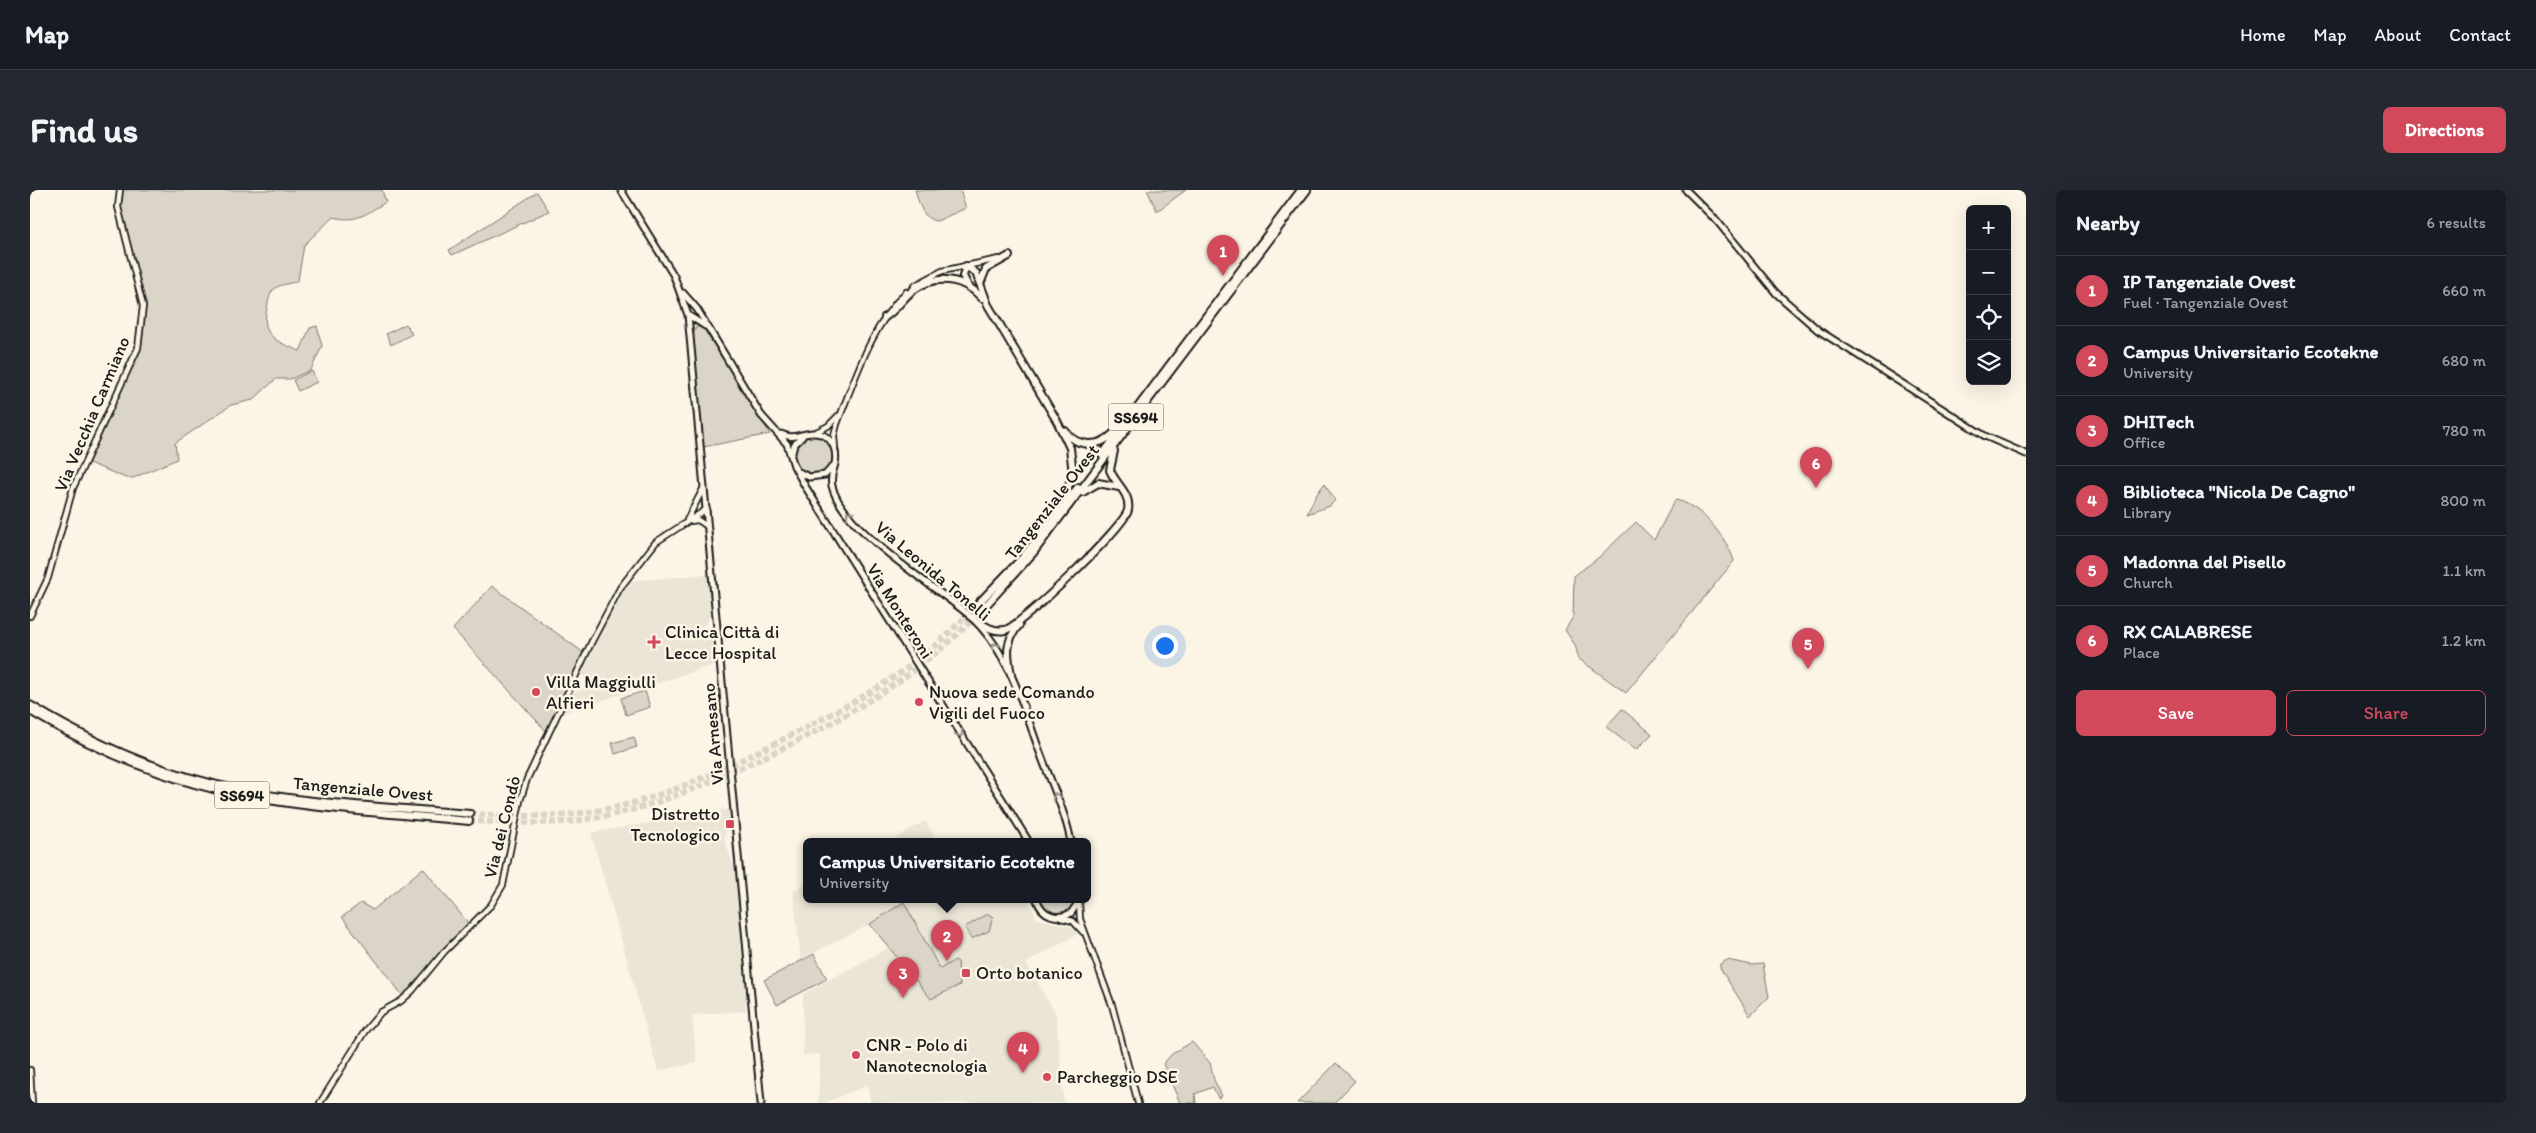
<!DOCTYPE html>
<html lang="en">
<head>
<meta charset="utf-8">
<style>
  :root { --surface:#171b24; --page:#242831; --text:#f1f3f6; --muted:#9ea1a6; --line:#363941; --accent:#d1495b }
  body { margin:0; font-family:Itim,sans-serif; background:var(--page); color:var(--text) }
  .controls { position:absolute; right:15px; top:15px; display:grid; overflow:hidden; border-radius:8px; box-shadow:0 5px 20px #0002 }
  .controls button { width:45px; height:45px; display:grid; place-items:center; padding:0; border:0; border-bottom:1px solid var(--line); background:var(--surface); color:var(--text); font:25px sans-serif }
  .you { position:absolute; left:1134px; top:455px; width:18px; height:18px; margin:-12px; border:4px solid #fff; border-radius:50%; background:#1a73e8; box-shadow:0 0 0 8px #1a73e833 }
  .badge { display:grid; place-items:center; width:32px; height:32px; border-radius:50%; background:var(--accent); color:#fff; font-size:16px; font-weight:700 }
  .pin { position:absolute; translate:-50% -41px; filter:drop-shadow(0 1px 2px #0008) }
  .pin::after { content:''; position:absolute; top:26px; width:18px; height:15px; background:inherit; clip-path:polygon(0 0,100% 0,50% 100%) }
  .popup { position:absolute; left:773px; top:648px; width:288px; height:65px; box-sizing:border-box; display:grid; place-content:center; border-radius:8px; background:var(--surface); filter:drop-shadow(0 1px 4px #0005); font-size:16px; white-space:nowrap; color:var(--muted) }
  .popup b { font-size:19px; color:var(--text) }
  .popup::after { content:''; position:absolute; left:50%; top:100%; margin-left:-10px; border:10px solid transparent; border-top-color:var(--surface) }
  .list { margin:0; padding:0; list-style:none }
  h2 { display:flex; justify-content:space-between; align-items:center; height:65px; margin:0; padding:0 20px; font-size:21px }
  h2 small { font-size:16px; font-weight:400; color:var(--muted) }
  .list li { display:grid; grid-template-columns:32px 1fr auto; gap:15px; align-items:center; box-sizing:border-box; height:70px; padding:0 20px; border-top:1px solid var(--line) }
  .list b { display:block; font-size:19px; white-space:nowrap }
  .list p { margin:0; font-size:16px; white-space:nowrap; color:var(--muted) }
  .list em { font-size:16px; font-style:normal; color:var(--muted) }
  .actions { display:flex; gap:10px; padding:15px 20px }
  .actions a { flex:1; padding:11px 0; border:1px solid var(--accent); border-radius:8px; text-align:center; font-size:18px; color:var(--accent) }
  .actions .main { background:var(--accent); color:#fff }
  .icon { flex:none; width:28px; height:28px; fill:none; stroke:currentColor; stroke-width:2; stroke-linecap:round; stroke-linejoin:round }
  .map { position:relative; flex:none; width:1996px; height:913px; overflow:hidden; border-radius:8px }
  header { display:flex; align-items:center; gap:30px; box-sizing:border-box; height:70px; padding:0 25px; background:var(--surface); border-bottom:1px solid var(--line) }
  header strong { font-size:24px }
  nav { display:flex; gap:28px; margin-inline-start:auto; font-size:18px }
  .intro { display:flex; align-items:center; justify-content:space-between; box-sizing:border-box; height:120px; padding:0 30px }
  h1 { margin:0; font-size:35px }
  .button { padding:12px 22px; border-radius:8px; background:var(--accent); color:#fff; font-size:18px; font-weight:700 }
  main { display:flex; gap:30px; padding:0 30px }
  aside { flex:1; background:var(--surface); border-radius:8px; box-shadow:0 5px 20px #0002 }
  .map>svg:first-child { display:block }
  .built { fill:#ebe5d6 }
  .green { fill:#dbd5c8; stroke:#7c7872 }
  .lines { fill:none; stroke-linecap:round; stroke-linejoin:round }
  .trunk-tunnel { stroke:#dad4c7; stroke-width:6; stroke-dasharray:6 3; stroke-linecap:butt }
  .tertiary-casing { stroke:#1c1c1c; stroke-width:8 }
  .secondary-casing { stroke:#1c1c1c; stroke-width:9 }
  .trunk-casing { stroke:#1c1c1c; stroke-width:10 }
  .tertiary { stroke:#fcf5e5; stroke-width:4.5 }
  .secondary { stroke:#fcf5e5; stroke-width:5 }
  .trunk { stroke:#fcf5e5; stroke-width:6 }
  .oneway { stroke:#97938b }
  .poi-dot { fill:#d1495b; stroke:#fcf5e5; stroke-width:2 }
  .labels { text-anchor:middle; stroke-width:5; stroke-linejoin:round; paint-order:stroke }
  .shield { fill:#fcf5e5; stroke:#5f5d58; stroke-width:1 }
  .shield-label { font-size:16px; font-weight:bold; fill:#1c1c1c }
  .street-label { font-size:18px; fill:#1c1c1c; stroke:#fcf5e5 }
  .poi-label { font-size:18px; fill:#1c1c1c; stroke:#fcf5e5; text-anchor:start }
</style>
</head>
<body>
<header>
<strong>Map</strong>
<nav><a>Home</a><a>Map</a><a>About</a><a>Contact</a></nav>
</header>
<div class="intro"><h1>Find us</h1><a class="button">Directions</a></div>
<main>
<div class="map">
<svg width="1996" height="913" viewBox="0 0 1996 913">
  <rect width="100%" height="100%" fill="#fcf5e5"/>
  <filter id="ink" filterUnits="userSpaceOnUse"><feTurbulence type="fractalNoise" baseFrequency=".02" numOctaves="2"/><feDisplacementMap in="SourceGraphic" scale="10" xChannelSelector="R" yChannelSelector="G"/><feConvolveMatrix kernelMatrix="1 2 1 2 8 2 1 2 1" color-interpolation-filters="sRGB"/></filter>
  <g filter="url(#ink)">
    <path class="built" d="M 679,384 L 680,425 L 677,433 L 670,437 L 670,443 L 676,444 L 682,450 L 687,474 L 532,523 L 542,502 L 564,497 L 552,484 L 552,480 L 581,421 L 599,391 Z
      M 699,619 L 699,631 L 694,649 L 707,684 L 719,812 L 715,813 L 716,821 L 662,825 L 667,873 L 628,881 L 561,643 Z
      M 895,631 L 908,652 L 859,652 Z
      M 777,693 L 777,710 L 998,710 L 1007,729 L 1044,737 L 1048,744 L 996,773 L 1026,824 L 1034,913 L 840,913 L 838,895 L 794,913 L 788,913 L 790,864 L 773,865 L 773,804 L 858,758 L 839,735 L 771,769 L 763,701 Z"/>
    <path class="green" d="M 91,0 L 352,0 L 356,12 C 335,24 328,33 303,27 L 274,55 L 268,90 C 260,95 250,93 243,100 C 239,105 238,113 237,118 C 230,147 248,152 270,161 L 280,138 L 287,136 L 292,156 L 281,180 L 260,189 L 246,189 L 223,210 L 201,215 L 145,253 L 147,269 L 103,288 L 96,288 L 59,273 L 58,269 L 82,222 L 80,220 C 90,199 106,176 111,153 C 121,108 100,60 89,17 Z
      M 885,0 L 930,0 L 936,18 L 907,31 C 892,30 889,12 885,0 Z
      M 1117,0 L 1156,0 L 1127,21 Z
      M 507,2 L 519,21 L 422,65 L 419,60 Z
      M 376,134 L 382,144 L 361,155 L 356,144 Z
      M 666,137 L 672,137 L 675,141 L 740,244 L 673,257 L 662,148 Z
      M 282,181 L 287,192 L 268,201 L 263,190 Z
      M764 265a20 20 0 1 1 40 0a20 20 0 1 1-40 0Z
      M 1294,294 L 1305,310 L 1300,316 L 1277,324 L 1285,307 Z
      M 1645,310 C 1669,313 1698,349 1704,371 L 1596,503 L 1549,469 L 1545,455 L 1535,440 L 1543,427 L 1544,386 L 1568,368 L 1606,332 L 1624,350 Z
      M 462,396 L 554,463 L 517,542 L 423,439 Z
      M 615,501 L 620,517 L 596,525 L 591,508 Z
      M 1592,519 L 1622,544 L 1606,560 L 1576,537 Z
      M 604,547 L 607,557 L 585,564 L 582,553 Z
      M 393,678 L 439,734 L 404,769 L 381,800 L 373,806 L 312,727 L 331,713 L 343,720 Z
      M 1009,710 L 1048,710 C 1036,726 1019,733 1009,710 Z
      M 874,712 L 910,779 L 925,770 L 928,772 L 930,795 L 901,809 L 840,734 Z
      M 958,724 L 963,727 L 959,741 L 941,749 L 935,737 Z
      M 784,764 L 797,789 L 747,815 L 734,790 Z
      M 1697,770 L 1722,775 L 1733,774 L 1739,807 L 1720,826 L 1690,778 L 1690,774 Z
      M 1162,852 L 1180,873 L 1184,890 L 1192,906 L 1188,908 L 1183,897 L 1165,904 L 1166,913 L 1150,913 L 1133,874 L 1142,864 Z
      M 1306,873 L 1325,891 L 1304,913 L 1267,913 Z"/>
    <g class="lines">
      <path class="trunk-tunnel" d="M 440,624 C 482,626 524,628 565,621 C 629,611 685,583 742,555 C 788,531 835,508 877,478 C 902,461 923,439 945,417
        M 439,631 C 481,632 523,636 564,628 C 621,619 671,596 724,572 C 807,533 885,490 949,423"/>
      <g class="tertiary-casing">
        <path id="tertiary" d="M 884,96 L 912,81 L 969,69
          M 784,243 L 798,236 L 808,226
          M 805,258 L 804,246 L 807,234 C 825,189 841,136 876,102
          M 657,330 L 673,299
          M 660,331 L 668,330 L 677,336
          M 0,426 L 18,388 L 43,298 L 108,158 L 113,116 L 88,17 L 90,0
          M 1049,712 L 1050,729 L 1082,815 L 1108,913
          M 1031,728 L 1043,731 L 1053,742
          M 0,880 L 2,913
          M 290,913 L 335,841 L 351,822 L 371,811 L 382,801 L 414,762 L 461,715 L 473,695 L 490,611 L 497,589 L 562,451 L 590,398 L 626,352 L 677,319"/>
      </g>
      <g class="secondary-casing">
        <path id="secondary" d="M 591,0 L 644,86 L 658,125 L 731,913
          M 1656,0 L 1687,31 L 1746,103 L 1788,140 L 1955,246 L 1996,264
          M 653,103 L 667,119 L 731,225 L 757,254 L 764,276 L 775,296 L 999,652
          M 658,125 L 675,136
          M 751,244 C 763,250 770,244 782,243 C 800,242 808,258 805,274 L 795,285 L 779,287 L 769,282
          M 762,263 L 764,255 L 772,247
          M 805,274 C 803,281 800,288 802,296 C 812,340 905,396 939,425 C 982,463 994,522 1014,573 C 1024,599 1036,625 1041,652
          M 1007,710 C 1012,725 1027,731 1041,723 L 1050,710"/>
      </g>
      <g class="trunk-casing">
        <path id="trunk" d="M 937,94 L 933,86 L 936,76 L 946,83 L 958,115 L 1027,231 L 1040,258 L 1043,284 L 1034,308
          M 950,94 L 956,79 L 979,66
          M 855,127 C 866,120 873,108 883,100 C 906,83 934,88 952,108
          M 1035,241 C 1048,258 1069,258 1084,243
          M 1072,265 L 1271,0
          M 1053,302 L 1068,293 L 1089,297
          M 945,417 L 993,367 L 1048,297
          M 949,423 L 1003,363 L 1277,0
          M 940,426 C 951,433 961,443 975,440 C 990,437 1096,335 1098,320 C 1101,303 1085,294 1080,280 L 1084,261
          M 981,484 C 977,465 975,451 989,435
          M 0,515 C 65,555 135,585 210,600 C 286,615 364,617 440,624
          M 0,521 C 68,562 142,593 221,607 C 293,620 367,624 439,631"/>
      </g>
      <use href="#tertiary" class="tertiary"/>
      <use href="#secondary" class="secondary"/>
      <use href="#trunk" class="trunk"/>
    </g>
    <defs><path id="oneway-chevron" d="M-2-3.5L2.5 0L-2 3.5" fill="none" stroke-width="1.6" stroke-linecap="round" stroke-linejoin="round" transform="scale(1.25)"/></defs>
    <g class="oneway">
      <use href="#oneway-chevron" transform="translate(819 324) rotate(-128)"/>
      <use href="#oneway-chevron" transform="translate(965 456) rotate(-125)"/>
      <use href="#oneway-chevron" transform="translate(930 544) rotate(58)"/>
      <use href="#oneway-chevron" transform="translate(1026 606) rotate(-110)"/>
    </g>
  </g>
  <g class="poi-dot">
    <path d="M621.5 444.5h5v5h5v5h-5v5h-5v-5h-5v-5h5z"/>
    <circle cx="506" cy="502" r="5"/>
    <circle cx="889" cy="512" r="5"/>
    <rect x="695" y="629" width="10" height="10" rx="2.5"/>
    <rect x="931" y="778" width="10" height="10" rx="2.5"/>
    <circle cx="826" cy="865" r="5"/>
    <circle cx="1017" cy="887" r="5"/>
  </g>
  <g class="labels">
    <g class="shield">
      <rect x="1078.5" y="213.5" width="55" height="27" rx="4"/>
      <rect x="184.5" y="591.5" width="55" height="27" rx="4"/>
    </g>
    <g class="shield-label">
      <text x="1106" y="233">SS694</text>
      <text x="212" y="611">SS694</text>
    </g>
    <g class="street-label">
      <text transform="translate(62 224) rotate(-67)" y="6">Via Vecchia Carmiano</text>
      <text transform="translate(1022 312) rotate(-52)" y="6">Tangenziale Ovest</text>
      <text transform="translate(903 381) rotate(40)" y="6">Via Leonida Tonelli</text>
      <text transform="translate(870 421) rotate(58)" y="6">Via Monteroni</text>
      <text transform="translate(683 544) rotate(-95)" y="6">Via Arnesano</text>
      <text transform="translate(333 599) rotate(5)" y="6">Tangenziale Ovest</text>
      <text transform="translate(472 637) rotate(-76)" y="6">Via dei Condò</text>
    </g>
    <g class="poi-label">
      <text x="635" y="448">Clinica Città di<tspan x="635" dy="21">Lecce Hospital</tspan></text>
      <text x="516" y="498">Villa Maggiulli<tspan x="516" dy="21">Alfieri</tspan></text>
      <text x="899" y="508">Nuova sede Comando<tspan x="899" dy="21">Vigili del Fuoco</tspan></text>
      <text x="690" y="630" text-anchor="end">Distretto<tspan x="690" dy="21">Tecnologico</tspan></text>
      <text x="946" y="789">Orto botanico</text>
      <text x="836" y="861">CNR - Polo di<tspan x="836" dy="21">Nanotecnologia</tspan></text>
      <text x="1027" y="893">Parcheggio DSE</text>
    </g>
  </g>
</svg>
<div class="controls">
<button>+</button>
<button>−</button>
<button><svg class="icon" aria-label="locate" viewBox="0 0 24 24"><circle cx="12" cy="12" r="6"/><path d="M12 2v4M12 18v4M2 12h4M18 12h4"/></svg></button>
<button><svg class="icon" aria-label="layers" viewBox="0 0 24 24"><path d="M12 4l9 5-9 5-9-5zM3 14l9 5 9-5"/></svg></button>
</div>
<div class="you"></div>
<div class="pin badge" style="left:1193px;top:86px">1</div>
<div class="pin badge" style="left:917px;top:771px">2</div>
<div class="popup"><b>Campus Universitario Ecotekne</b>University</div>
<div class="pin badge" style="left:873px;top:808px">3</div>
<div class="pin badge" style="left:993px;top:883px">4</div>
<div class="pin badge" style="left:1778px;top:479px">5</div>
<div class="pin badge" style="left:1786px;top:298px">6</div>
</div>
<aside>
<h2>Nearby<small>6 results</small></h2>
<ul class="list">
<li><span class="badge">1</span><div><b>IP Tangenziale Ovest</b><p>Fuel · Tangenziale Ovest</p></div><em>660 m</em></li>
<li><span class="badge">2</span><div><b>Campus Universitario Ecotekne</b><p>University</p></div><em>680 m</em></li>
<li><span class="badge">3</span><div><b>DHITech</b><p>Office</p></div><em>780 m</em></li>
<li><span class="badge">4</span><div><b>Biblioteca &quot;Nicola De Cagno&quot;</b><p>Library</p></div><em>800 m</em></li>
<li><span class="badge">5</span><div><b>Madonna del Pisello</b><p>Church</p></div><em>1.1 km</em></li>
<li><span class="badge">6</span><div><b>RX CALABRESE</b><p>Place</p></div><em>1.2 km</em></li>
</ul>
<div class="actions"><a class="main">Save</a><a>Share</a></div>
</aside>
</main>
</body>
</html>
